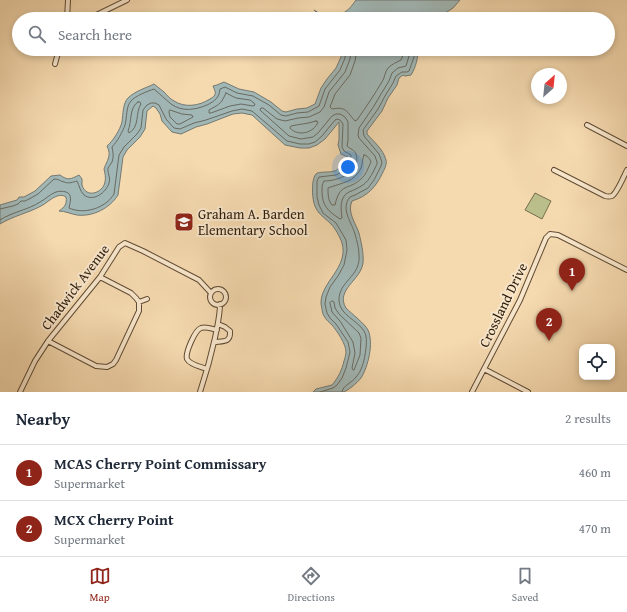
<!DOCTYPE html>
<html lang="en">
<head>
<meta charset="utf-8">
<style>
  :root { --surface:#fff; --page:#f6f6f7; --text:#1f2937; --muted:#747a83; --line:#e0e1e3; --accent:#8f2418 }
  body { margin:0; font-family:"Gentium Book Plus",serif; background:var(--page); color:var(--text) }
  .controls { position:absolute; right:12px; bottom:12px; display:grid; overflow:hidden; border-radius:8px; box-shadow:0 2px 6px #0003 }
  .controls button { width:36px; height:36px; display:grid; place-items:center; padding:0; border:0; border-bottom:1px solid var(--line); background:var(--surface); color:var(--text); font:20px sans-serif }
  .compass { position:absolute; left:531px; top:68px; width:36px; height:36px; border-radius:50%; background:var(--surface); box-shadow:0 2px 6px #0003; rotate:27deg }
  .you { position:absolute; left:348px; top:167px; width:14px; height:14px; margin:-10px; border:3px solid #fff; border-radius:50%; background:#1a73e8; box-shadow:0 0 0 6px #1a73e833 }
  .badge { display:grid; place-items:center; width:26px; height:26px; border-radius:50%; background:var(--accent); color:#fff; font-size:13px; font-weight:700 }
  .pin { position:absolute; translate:-50% -33px; filter:drop-shadow(0 1px 2px #0008) }
  .pin::after { content:''; position:absolute; top:21px; width:14px; height:12px; background:inherit; clip-path:polygon(0 0,100% 0,50% 100%) }
  .list { margin:0; padding:0; list-style:none }
  h2 { display:flex; justify-content:space-between; align-items:center; height:52px; margin:0; padding:0 16px; font-size:17px }
  h2 small { font-size:13px; font-weight:400; color:var(--muted) }
  .list li { display:grid; grid-template-columns:26px 1fr auto; gap:12px; align-items:center; box-sizing:border-box; height:56px; padding:0 16px; border-top:1px solid var(--line) }
  .list b { display:block; font-size:15px; white-space:nowrap }
  .list p { margin:0; font-size:13px; white-space:nowrap; color:var(--muted) }
  .list em { font-size:13px; font-style:normal; color:var(--muted) }
  .icon { flex:none; width:22px; height:22px; fill:none; stroke:currentColor; stroke-width:2; stroke-linecap:round; stroke-linejoin:round }
  .map { position:relative; flex:none; width:627px; height:392px; overflow:hidden }
  .search { position:absolute; background:var(--surface); box-shadow:0 2px 6px #0003; left:12px; right:12px; top:12px; height:44px; display:flex; align-items:center; gap:10px; box-sizing:border-box; padding:0 14px; border-radius:22px; color:var(--muted); font-size:15px }
  .sheet { height:164px; background:var(--surface) }
  nav { display:flex; justify-content:space-around; align-items:center; box-sizing:border-box; height:56px; border-top:1px solid var(--line); background:var(--surface); font-size:11px; color:var(--muted) }
  nav a { display:grid; justify-items:center; gap:2px }
  nav .on { color:var(--accent) }
  .map>svg:first-child { display:block }
  .green { fill:#bbbf8b; stroke:#756e4c }
  .water { fill:#a1b7b6; stroke:#737972 }
  .lines { fill:none; stroke-linecap:round; stroke-linejoin:round }
  .shore { stroke:#686a61; stroke-width:1 }
  .street-casing { stroke:#604c35; stroke-width:6 }
  .street { stroke:#f8e6cb; stroke-width:4 }
  .labels { text-anchor:middle; stroke-width:4; stroke-linejoin:round; paint-order:stroke }
  .poi-label { font-size:14px; fill:#2f1d0c; stroke:#f8e6cb; text-anchor:start }
  .street-label { font-size:14px; fill:#2f1d0c; stroke:#f8e6cb }
</style>
</head>
<body>
<div class="map">
<svg width="627" height="392" viewBox="0 0 627 392">
  <rect width="100%" height="100%" fill="#f5d9af"/>
  <filter id="stains"><feTurbulence type="fractalNoise" baseFrequency=".005" numOctaves="4"/><feColorMatrix values="0 0 0 0 .2 0 0 0 0 .09 0 0 0 0 .02 0 0 0 .5 -.17"/></filter>
  <radialGradient id="worn" r=".72"><stop offset=".6" stop-color="#630" stop-opacity="0"/><stop offset="1" stop-color="#630" stop-opacity=".3"/></radialGradient>
  <path class="green" d="M 535,193 L 551,201 L 542,219 L 525,210 Z"/>
  <path class="water" d="M 356,0 L 460,0 L 453,8 L 436,19 L 334,19 C 324,16 321,17 314,10 C 322,16 336,18 345,12 C 350,9 353,4 356,0 Z
    M 343,49 L 418,49 C 418,58 416,67 411,75 L 405,76 L 403,75 L 399,78 L 397,85 L 388,98 L 382,111 L 367,131 L 367,134 C 374,142 383,149 386,160 C 387,164 385,168 383,172 C 376,187 368,196 352,201 C 347,212 355,222 359,233 C 361,242 364,253 363,263 C 361,280 335,290 346,308 C 352,314 365,324 368,330 C 374,343 368,367 361,378 C 357,383 350,389 344,392 C 338,392 320,392 313,392 L 316,389 L 332,385 C 338,378 342,370 344,361 C 345,358 346,354 346,352 C 346,344 337,331 332,325 C 329,322 326,320 324,316 C 322,313 322,308 321,304 C 320,282 349,268 342,243 C 340,237 335,228 331,224 C 322,215 315,213 313,198 C 312,192 312,178 316,174 C 319,171 329,173 334,171 C 338,170 336,170 339,168 C 345,165 347,164 348,157 L 341,154 L 338,145 L 339,140 L 339,122 L 325,139 L 317,145 L 309,148 L 300,148 L 285,145 L 252,115 L 242,113 L 233,114 L 207,124 L 196,127 L 181,134 L 172,132 L 162,121 L 160,114 L 156,108 L 153,106 L 147,111 L 145,129 L 140,137 L 127,150 L 123,157 L 118,195 C 110,208 93,217 77,215 C 71,214 65,211 59,211 C 65,207 67,204 66,197 C 63,195 61,195 57,196 C 51,198 47,203 41,206 C 28,213 13,216 0,224 L 0,205 L 17,200 L 19,197 L 24,197 L 35,191 L 51,176 L 60,175 C 68,181 71,179 79,175 L 82,179 C 82,181 82,183 82,185 C 86,199 103,193 105,182 C 106,178 105,173 104,169 C 107,160 112,156 107,146 C 113,141 120,130 122,122 C 123,114 123,103 128,98 C 135,91 146,88 154,84 C 157,87 161,89 164,92 C 167,95 170,99 174,101 C 185,108 199,106 210,99 C 217,95 216,93 213,86 L 217,85 L 224,82 L 239,89 L 254,92 L 271,102 L 282,111 L 286,112 L 297,109 L 307,108 L 315,104 L 321,88 L 327,79 L 336,68 L 341,57 Z"/>
  <g class="lines">
    <path class="shore" d="M 351,49 L 350,59 L 345,72 L 329,92 L 324,107 L 320,112 L 309,117 L 298,118 L 285,121 L 277,119 L 263,108 L 261,108 L 260,110 L 261,111 L 289,136 L 301,139 L 313,137 L 318,133 L 332,116 L 336,114 L 340,114 L 345,117 L 348,122 L 348,140 L 347,146 C 350,149 355,150 356,154 C 362,173 337,181 324,181 C 322,184 322,187 322,191 C 322,206 328,211 340,219 L 342,218 C 341,209 339,197 349,192 C 354,190 358,188 363,185 C 370,180 373,172 377,164 L 377,162 L 375,156 L 359,138 L 358,135 L 359,128 L 374,106 L 381,94 L 389,81 L 392,73 L 398,68 L 406,66 L 409,56 L 409,49
      M 357,49 L 355,61 L 350,75 L 335,94 L 330,107 L 332,109 C 346,106 347,112 355,121 L 357,120 C 366,107 375,94 383,80 C 385,76 385,72 388,68 C 392,64 397,62 401,60 L 403,55 L 403,49
      M 226,93 L 236,98 L 250,100 L 254,103 L 255,105 L 253,106 L 241,104 L 230,106 L 211,113 L 209,113 L 209,110 C 214,107 220,105 223,99 C 224,97 225,95 226,93 Z
      M 138,102 L 140,102 L 141,104 C 135,113 140,127 129,133 L 128,131 C 132,122 129,107 138,102 Z
      M 170,110 L 182,114 L 192,115 L 193,117 L 180,124 L 177,124 L 170,117 L 169,112 Z
      M 316,121 L 318,122 C 314,133 298,137 290,128 L 291,126 C 299,124 308,124 316,121 Z
      M 364,155 C 367,155 370,159 371,162 C 368,168 366,175 361,179 C 348,191 340,182 335,205 L 332,205 C 328,200 328,195 328,188 C 341,183 355,182 361,168 C 363,163 362,159 364,155 Z
      M 0,209 L 13,206 L 18,204 L 21,201 L 25,201 L 31,198 L 38,194 L 54,179 C 59,179 60,181 64,182 C 69,184 73,182 77,181 C 79,185 80,191 84,195 C 93,202 106,193 109,183 C 111,178 107,172 108,168 C 109,166 111,164 112,162 C 114,157 113,152 112,147 C 117,142 123,131 125,125 C 127,118 126,106 131,101 C 135,96 148,91 154,89 C 160,94 165,99 171,104 C 182,112 195,110 207,105 C 215,101 219,98 220,89 L 225,87 L 237,93 L 253,96 L 269,105 L 281,115 L 286,116 L 297,113 L 308,112 L 319,106 L 325,89 L 340,70 L 345,58 L 346,49
      M 0,220 C 12,212 28,210 40,202 C 46,199 50,194 56,192 C 59,191 63,191 66,192 C 73,194 70,203 69,208 C 84,215 106,208 114,194 L 119,155 L 124,147 L 137,134 L 141,128 L 143,110 L 147,105 L 151,103 L 155,103 L 159,105 L 166,119 L 174,128 L 180,129 L 194,123 L 206,120 L 232,111 L 242,109 L 252,111 L 287,141 L 300,144 L 309,144 L 315,142 L 322,136 L 335,120 L 337,119 L 340,120 L 343,124 L 342,147 L 344,151 L 351,155 L 351,163 L 347,169 L 336,175 L 319,177 L 317,181 L 317,197 L 319,205 L 323,213 L 336,223 L 346,240 L 347,250 L 344,265 L 338,276 L 330,287 L 326,297 L 325,304 L 327,313 L 330,318 L 336,324 L 348,342 L 350,352 L 346,368 L 342,378 L 337,385 L 333,388 L 320,392
      M 332,301 L 334,302 L 335,308 L 339,314 L 359,333 L 361,338 L 360,355 L 354,370 L 353,370 L 352,368 L 355,353 L 353,342 L 340,321 L 332,312 L 330,303 Z
      M 342,392 C 343,385 352,383 356,377 C 361,372 364,362 365,355 C 366,348 368,337 364,331 C 357,320 340,315 339,301 C 338,281 361,277 359,255 C 359,249 357,241 355,234 C 352,223 340,209 350,197 L 355,195 L 368,188 L 374,180 L 381,166 L 382,162 L 379,154 L 364,136 L 363,130 L 378,109 L 385,96 L 393,83 L 396,76 L 402,72 L 407,72 L 409,71 L 414,57 L 414,49"/>
    <g class="street-casing">
      <path id="street" d="M 67,19 L 68,0
        M 88,19 L 127,0
        M 55,64 L 59,49
        M 587,125 L 627,146
        M 554,170 L 605,196 C 608,197 609,197 612,196 C 617,193 624,176 627,170
        M210 297a8 8 0 1 1 16 0a8 8 0 1 1-16 0Z
        M 139,302 L 147,299
        M 48,341 L 96,366 L 107,367 L 113,364 L 116,360 L 139,311 L 139,302 L 136,298 L 131,293 L 100,277
        M 214,342 C 223,341 231,343 230,331 L 225,327 L 218,324
        M 207,369 C 202,367 190,365 187,359 C 185,353 195,330 201,328 C 206,326 212,329 217,330
        M 484,369 L 528,392
        M 20,392 L 35,361 L 48,341 L 100,277 L 119,247 L 125,243 L 143,251 L 199,280 L 211,293
        M 200,392 C 206,374 211,356 215,338 C 217,327 220,316 220,304
        M 472,392 L 520,300 L 546,238 L 550,234 L 558,235 L 627,270"/>
    </g>
    <use href="#street" class="street"/>
  </g>
  <defs>
    <g id="school-square" transform="scale(1)"><rect x="-9" y="-9" width="18" height="18" rx="4" fill="#8f2418" stroke="#f8e6cb"/><path d="M0-5L7-2L0 1L-7-2ZM-4 1L0 2.5L4 1V4Q0 6-4 4Z" fill="#fff"/></g>
  </defs>
  <g fill-rule="evenodd">
    <use href="#school-square" x="184" y="222"/>
  </g>
  <g class="labels">
    <g class="poi-label">
      <text x="198" y="219">Graham A. Barden<tspan x="198" dy="16">Elementary School</tspan></text>
    </g>
    <g class="street-label">
      <text transform="translate(75 287) rotate(-53)" y="5">Chadwick Avenue</text>
      <text transform="translate(503 305) rotate(-64)" y="5">Crossland Drive</text>
    </g>
  </g>
  <rect width="100%" height="100%" filter="url(#stains)"/>
  <rect width="100%" height="100%" fill="url(#worn)"/>
</svg>
<div class="controls">
<button><svg class="icon" aria-label="locate" viewBox="0 0 24 24"><circle cx="12" cy="12" r="6"/><path d="M12 2v4M12 18v4M2 12h4M18 12h4"/></svg></button>
</div>
<svg class="compass" viewBox="-18 -18 36 36"><path d="M0-13l5 13h-10z" fill="#e53935"/><path d="M0 13l5-13h-10z" fill="#747a83"/></svg>
<div class="you"></div>
<div class="pin badge" style="left:572px;top:291px">1</div>
<div class="pin badge" style="left:549px;top:341px">2</div>
<div class="search"><svg class="icon" aria-label="search" viewBox="0 0 24 24"><circle cx="10" cy="10" r="6"/><path d="M15 15l6 6"/></svg>Search here</div>
</div>
<section class="sheet">
<h2>Nearby<small>2 results</small></h2>
<ul class="list">
<li><span class="badge">1</span><div><b>MCAS Cherry Point Commissary</b><p>Supermarket</p></div><em>460 m</em></li>
<li><span class="badge">2</span><div><b>MCX Cherry Point</b><p>Supermarket</p></div><em>470 m</em></li>
</ul>
</section>
<nav>
<a class="on"><svg class="icon" aria-label="map" viewBox="0 0 24 24"><path d="M3 6l6-2 6 2 6-2v14l-6 2-6-2-6 2zM9 4v14M15 6v14"/></svg>Map</a>
<a><svg class="icon" aria-label="directions" viewBox="0 0 24 24"><path d="M12 3l9 9-9 9-9-9zM9 14v-3h6M13 9l2 2-2 2"/></svg>Directions</a>
<a><svg class="icon" aria-label="saved" viewBox="0 0 24 24"><path d="M7 4h10v16l-5-4-5 4z"/></svg>Saved</a>
</nav>
</body>
</html>
